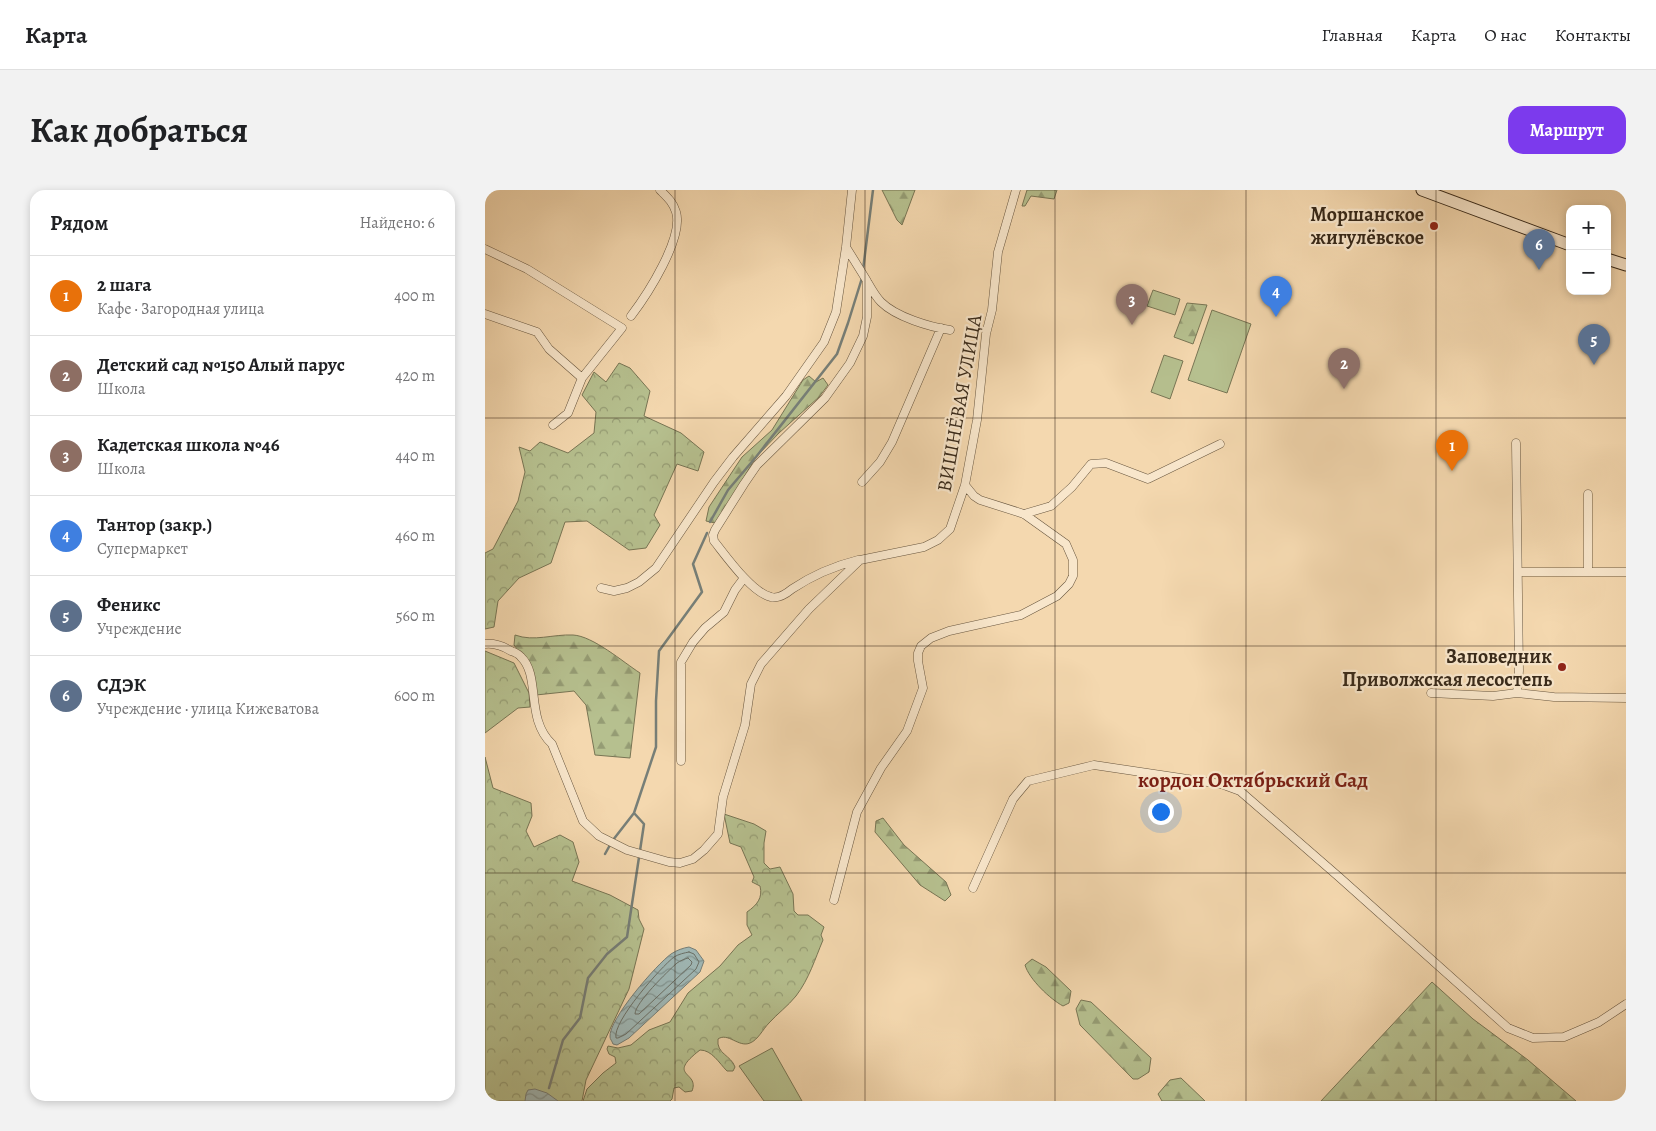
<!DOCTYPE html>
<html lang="ru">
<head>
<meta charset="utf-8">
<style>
  :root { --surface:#fff; --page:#f2f2f2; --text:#202124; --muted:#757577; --line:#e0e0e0; --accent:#7c3aed }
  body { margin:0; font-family:Alegreya,serif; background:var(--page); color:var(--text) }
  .controls { position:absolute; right:15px; top:15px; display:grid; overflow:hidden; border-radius:10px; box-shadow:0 2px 8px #0003 }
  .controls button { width:45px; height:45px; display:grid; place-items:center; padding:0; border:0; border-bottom:1px solid var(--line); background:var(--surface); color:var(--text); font:25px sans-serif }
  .you { position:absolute; left:675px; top:621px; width:18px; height:18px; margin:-12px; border:4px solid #fff; border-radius:50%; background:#1a73e8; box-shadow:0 0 0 8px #1a73e833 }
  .badge { display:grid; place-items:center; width:32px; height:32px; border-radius:50%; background:var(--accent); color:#fff; font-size:16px; font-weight:700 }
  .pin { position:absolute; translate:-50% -41px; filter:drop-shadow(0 1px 2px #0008) }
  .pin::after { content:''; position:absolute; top:26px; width:18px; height:15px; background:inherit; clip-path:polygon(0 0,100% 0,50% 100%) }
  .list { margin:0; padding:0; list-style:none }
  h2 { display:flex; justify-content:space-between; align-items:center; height:65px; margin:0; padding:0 20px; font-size:21px }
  h2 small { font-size:16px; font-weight:400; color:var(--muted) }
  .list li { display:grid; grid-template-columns:32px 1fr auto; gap:15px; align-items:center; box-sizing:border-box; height:80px; padding:0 20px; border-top:1px solid var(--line) }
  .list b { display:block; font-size:19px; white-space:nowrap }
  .list p { margin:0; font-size:16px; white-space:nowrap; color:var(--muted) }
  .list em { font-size:16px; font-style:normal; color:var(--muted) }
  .map { position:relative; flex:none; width:1141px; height:911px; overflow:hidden; border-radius:15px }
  header { display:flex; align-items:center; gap:30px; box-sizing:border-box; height:70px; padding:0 25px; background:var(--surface); border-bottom:1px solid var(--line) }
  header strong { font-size:24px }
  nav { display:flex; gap:28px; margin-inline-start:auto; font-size:18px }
  .intro { display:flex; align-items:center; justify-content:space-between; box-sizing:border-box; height:120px; padding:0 30px }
  h1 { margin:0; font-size:35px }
  .button { padding:12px 22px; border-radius:15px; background:var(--accent); color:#fff; font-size:18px; font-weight:700 }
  main { display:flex; gap:30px; padding:0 30px }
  aside { flex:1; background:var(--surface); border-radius:15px; box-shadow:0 2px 8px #0003 }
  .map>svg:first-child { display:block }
  .grass { fill:#b6c08f; stroke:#787554 }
  .forest { fill:url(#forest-firs); stroke:#787554 }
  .park { fill:url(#park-crowns); stroke:#787554 }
  .water { fill:url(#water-waves); stroke:#777f78 }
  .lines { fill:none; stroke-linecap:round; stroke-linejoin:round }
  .shore { stroke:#6c7168; stroke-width:1 }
  .stream { stroke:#777f78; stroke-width:2.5 }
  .street-casing { stroke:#68563f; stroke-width:9 }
  .secondary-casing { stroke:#392a1a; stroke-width:13 }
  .street { stroke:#f8e6cb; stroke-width:8 }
  .secondary { stroke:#f8e6cb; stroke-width:11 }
  .grid { fill:none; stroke:#392a1a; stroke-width:1; stroke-opacity:0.55 }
  .poi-dot { fill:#8f2418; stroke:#f8e6cb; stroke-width:2 }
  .labels { text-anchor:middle; stroke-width:4.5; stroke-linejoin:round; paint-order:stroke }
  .poi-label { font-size:20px; font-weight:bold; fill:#392a1a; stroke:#f8e6cb; text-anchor:end }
  .street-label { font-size:20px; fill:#392a1a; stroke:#f8e6cb }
  .neighbourhood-label { font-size:21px; font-weight:bold; fill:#7a1f14; stroke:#f8e6cb }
</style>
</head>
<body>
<header>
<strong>Карта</strong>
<nav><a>Главная</a><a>Карта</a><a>О нас</a><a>Контакты</a></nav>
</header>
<div class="intro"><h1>Как добраться</h1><a class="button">Маршрут</a></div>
<main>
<aside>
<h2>Рядом<small>Найдено: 6</small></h2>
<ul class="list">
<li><span class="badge" style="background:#e8710a">1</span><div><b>2 шага</b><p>Кафе · Загородная улица</p></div><em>400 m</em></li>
<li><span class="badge" style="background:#8d6e63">2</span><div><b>Детский сад №150 Алый парус</b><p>Школа</p></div><em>420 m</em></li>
<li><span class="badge" style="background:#8d6e63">3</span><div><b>Кадетская школа №46</b><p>Школа</p></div><em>440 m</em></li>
<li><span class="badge" style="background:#3f7fe0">4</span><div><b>Тантор (закр.)</b><p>Супермаркет</p></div><em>460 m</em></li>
<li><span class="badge" style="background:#5c6f8a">5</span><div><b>Феникс</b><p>Учреждение</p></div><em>560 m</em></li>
<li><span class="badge" style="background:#5c6f8a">6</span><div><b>СДЭК</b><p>Учреждение · улица Кижеватова</p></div><em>600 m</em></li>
</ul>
</aside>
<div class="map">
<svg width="1141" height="911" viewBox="0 0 1141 911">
  <defs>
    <pattern id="forest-firs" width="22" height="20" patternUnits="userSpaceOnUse" patternTransform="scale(1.25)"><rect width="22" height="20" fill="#b6c08f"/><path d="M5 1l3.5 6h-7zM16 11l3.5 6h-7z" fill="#959c74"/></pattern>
    <pattern id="park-crowns" width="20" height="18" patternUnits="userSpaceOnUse" patternTransform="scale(1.25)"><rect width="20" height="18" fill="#b6c08f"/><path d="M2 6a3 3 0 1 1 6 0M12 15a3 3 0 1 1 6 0" fill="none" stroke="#959c74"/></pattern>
    <pattern id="water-waves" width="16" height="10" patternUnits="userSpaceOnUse" patternTransform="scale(1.25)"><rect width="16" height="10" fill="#a0b8b6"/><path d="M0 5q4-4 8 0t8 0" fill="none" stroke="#839693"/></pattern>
  </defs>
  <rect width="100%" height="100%" fill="#f4d8af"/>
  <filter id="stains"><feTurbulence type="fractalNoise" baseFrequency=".004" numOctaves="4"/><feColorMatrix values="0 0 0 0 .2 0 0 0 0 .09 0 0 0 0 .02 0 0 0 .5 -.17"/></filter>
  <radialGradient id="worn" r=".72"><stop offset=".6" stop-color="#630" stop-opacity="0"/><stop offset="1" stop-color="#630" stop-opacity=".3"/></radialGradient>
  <path class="grass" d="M 668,100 L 695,109 L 690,125 L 662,116 Z
    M 727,120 L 766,134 L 742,203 L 703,190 Z
    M 679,165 L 698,171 L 685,209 L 666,202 Z
    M 287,858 L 317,911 L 279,911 L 254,876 Z"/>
  <path class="forest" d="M 397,0 L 430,0 L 417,35 L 412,30 Z
    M 542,0 L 572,0 L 569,9 L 546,6 L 540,16 L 537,16 Z
    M 702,113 L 722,115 L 708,154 L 689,147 Z
    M 324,186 L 331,192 L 338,188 L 343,195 L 334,207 L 294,243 L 271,267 L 239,321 L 230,333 L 221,331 L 224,317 L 257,267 L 287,240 L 318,190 Z
    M 30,445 C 49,452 68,444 88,445 C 108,446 138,472 155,483 L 145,568 L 110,565 L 101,515 L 89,501 L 51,505 L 43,474 L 29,455 Z
    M 398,628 L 419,655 L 461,692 L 466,705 L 460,711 L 435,695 L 390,642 L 391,631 Z
    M 547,769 L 561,777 L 586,801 L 584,813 L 578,816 C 565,809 544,789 540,775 Z
    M 947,792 L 988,829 L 1043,870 L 1091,911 L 836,911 Z
    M 596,810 L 606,812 L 666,868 L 664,882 L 653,889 L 648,889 L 595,835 L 591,819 Z
    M 696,888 L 720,911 L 677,911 L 673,904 L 685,890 Z"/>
  <path class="park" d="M 134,173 L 145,178 L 165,201 L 159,226 L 196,243 L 219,262 L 213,281 L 192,274 L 169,325 L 175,335 L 161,358 L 144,360 L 102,331 L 80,332 L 66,373 L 34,388 L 13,411 L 9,437 L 0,439 L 0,363 L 8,359 L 33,311 L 40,282 L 34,257 L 45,261 L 55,252 L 83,263 L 109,243 L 111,222 L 97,205 L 109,182 L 121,192 Z
    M 0,461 L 29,473 L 44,503 L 45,517 L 33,518 L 0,543 Z
    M 0,567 L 8,598 L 46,613 L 47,626 L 41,641 L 49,657 L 75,645 L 88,652 L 94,672 L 87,691 L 125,705 L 153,720 L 154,729 L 159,739 L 144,799 L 101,890 L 97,911 L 0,911 Z
    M 239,624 L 269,634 L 281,641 L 279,653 L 279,673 L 285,679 L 295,677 L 308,704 L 309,721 L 313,725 L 323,725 L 339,737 L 336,745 L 338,750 C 330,769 324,789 311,806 C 303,816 292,824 284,833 C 278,839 273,850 265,853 C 254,858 243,842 233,849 C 231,864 246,865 250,877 L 248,881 L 242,881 C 234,873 227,860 215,860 C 180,887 215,881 207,901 L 200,902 L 194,897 L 189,898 L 187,909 L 185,911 L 98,911 L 102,899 L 118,883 L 131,873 L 130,867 L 124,864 L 122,859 L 123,856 L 133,858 L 146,855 L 164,840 L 185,832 L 203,803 L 235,776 L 253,755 L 267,745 L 262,735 L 262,722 C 272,715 278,708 275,696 L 267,692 L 269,687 L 256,657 L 245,653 Z"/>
  <path class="water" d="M 204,757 L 211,760 L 219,771 L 215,782 L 144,848 L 132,855 L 128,854 C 127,851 125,849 125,847 C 123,830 172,774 186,764 C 192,760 198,758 204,757 Z
    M 50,899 L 62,903 L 73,911 L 40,911 L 41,904 L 43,900 Z"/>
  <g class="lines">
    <path class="shore" d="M 204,762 L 209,764 L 214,772 L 211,779 L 141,844 L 133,848 L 131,848 C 127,832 176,777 189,767 C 194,764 199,763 204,762 Z
      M 203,768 L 207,772 L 206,775 L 154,824 L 150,824 C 150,813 183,781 192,773 C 195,771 199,769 203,768 Z"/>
    <path class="stream" d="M 378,80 L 388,0
      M 225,332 L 243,300 L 271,267 L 352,164 L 363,133 L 377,88
      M 128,650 L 149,623
      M 120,664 L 125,655
      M 64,898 L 78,850 L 95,828 L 103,788 L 122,764 L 142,747 L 159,634 L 149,623 L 171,557 L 171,511 L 174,461 L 217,402 L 208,374 L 222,343"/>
    <g class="street-casing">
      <path id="street" d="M 361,57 L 382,91 L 382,127 L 378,146 L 365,173 L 340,208 L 272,275 L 259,294 L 230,340 L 228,345 L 229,351 C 241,366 267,403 286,407 C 294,409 301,404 307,399 C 328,385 349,376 373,370
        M 0,59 L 42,79 L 137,138 L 97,188 L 83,223 L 68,235
        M 383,93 C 387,100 391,107 396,112 C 411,127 445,137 465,140
        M 0,124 L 52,142 L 64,159 L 97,188
        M 146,126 C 162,105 199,48 191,22 C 188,12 182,7 175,0
        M 1031,253 L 1034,481 L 1032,503
        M 377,292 L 395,272 L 407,252 L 456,138
        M 539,324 L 566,316 L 587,297 L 606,274 L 621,273 L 663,289 L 735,254
        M 1033,382 L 1141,382
        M 1103,382 L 1103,304
        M 116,398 L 129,401 L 142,398 L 154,392 L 171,378 L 229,292 L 248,267 L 301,206 L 339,152 L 351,122 L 361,57 L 367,0
        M 0,454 C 9,453 18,456 26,461 C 29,462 34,464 36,467 C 56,486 40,529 67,554 L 98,631 L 114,646 L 142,660 L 184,672 L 195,673 L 208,669 L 219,660 L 233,644 L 238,607 L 260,535 L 266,494 L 276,474 L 324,419 L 375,370 L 439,357 L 453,350 L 465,339 L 480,295 L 492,230 L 501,144 L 507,120 L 513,62 L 531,0
        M 946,503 L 1008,506 L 1032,503 L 1069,507 L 1141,508
        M 196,571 L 196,472 L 208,452 L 220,438 L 239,422 L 250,400 L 259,388
        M 488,698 L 528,609 L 543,591 L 609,575 L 736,594 L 755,601 L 854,687 L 1023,838 L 1048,848 L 1079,847 L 1114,832 L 1141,814
        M 349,710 L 372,622 L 396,578 L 422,541 L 438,498 L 433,471 L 433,463 L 436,456 L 446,448 L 464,441 L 536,425 L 572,406 L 584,394 L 588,386 L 588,370 L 581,354 L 539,324 L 495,310 L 489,306 L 480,295"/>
    </g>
    <g class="secondary-casing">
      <path id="secondary" d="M 937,0 L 1085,55
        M 1122,69 L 1141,75"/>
    </g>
    <use href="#street" class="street"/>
    <use href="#secondary" class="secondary"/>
  </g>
  <path class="grid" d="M 190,0 L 190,911M 380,0 L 380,911M 570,0 L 570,911M 761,0 L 761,911M 951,0 L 951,911M 0,228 L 1141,228M 0,456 L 1141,456M 0,683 L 1141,683"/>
  <g class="poi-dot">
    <circle cx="949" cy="36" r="5"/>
    <circle cx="1077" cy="477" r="5"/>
  </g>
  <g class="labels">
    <g class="poi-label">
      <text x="939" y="31">Моршанское<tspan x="939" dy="23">жигулёвское</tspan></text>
      <text x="1067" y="473">Заповедник<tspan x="1067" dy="23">Приволжская лесостепь</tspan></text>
    </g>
    <g class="street-label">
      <text transform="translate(474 213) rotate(-80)" y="7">ВИШНЁВАЯ УЛИЦА</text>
    </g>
    <g class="neighbourhood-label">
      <text x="768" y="597">кордон Октябрьский Сад</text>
    </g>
  </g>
  <rect width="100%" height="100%" filter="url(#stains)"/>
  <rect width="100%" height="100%" fill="url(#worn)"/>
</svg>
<div class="controls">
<button>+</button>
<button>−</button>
</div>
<div class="you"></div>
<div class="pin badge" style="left:967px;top:281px;background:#e8710a">1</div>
<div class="pin badge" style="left:859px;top:199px;background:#8d6e63">2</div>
<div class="pin badge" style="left:647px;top:135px;background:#8d6e63">3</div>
<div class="pin badge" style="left:791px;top:127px;background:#3f7fe0">4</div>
<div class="pin badge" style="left:1109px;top:175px;background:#5c6f8a">5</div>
<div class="pin badge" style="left:1054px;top:80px;background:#5c6f8a">6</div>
</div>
</main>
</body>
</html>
